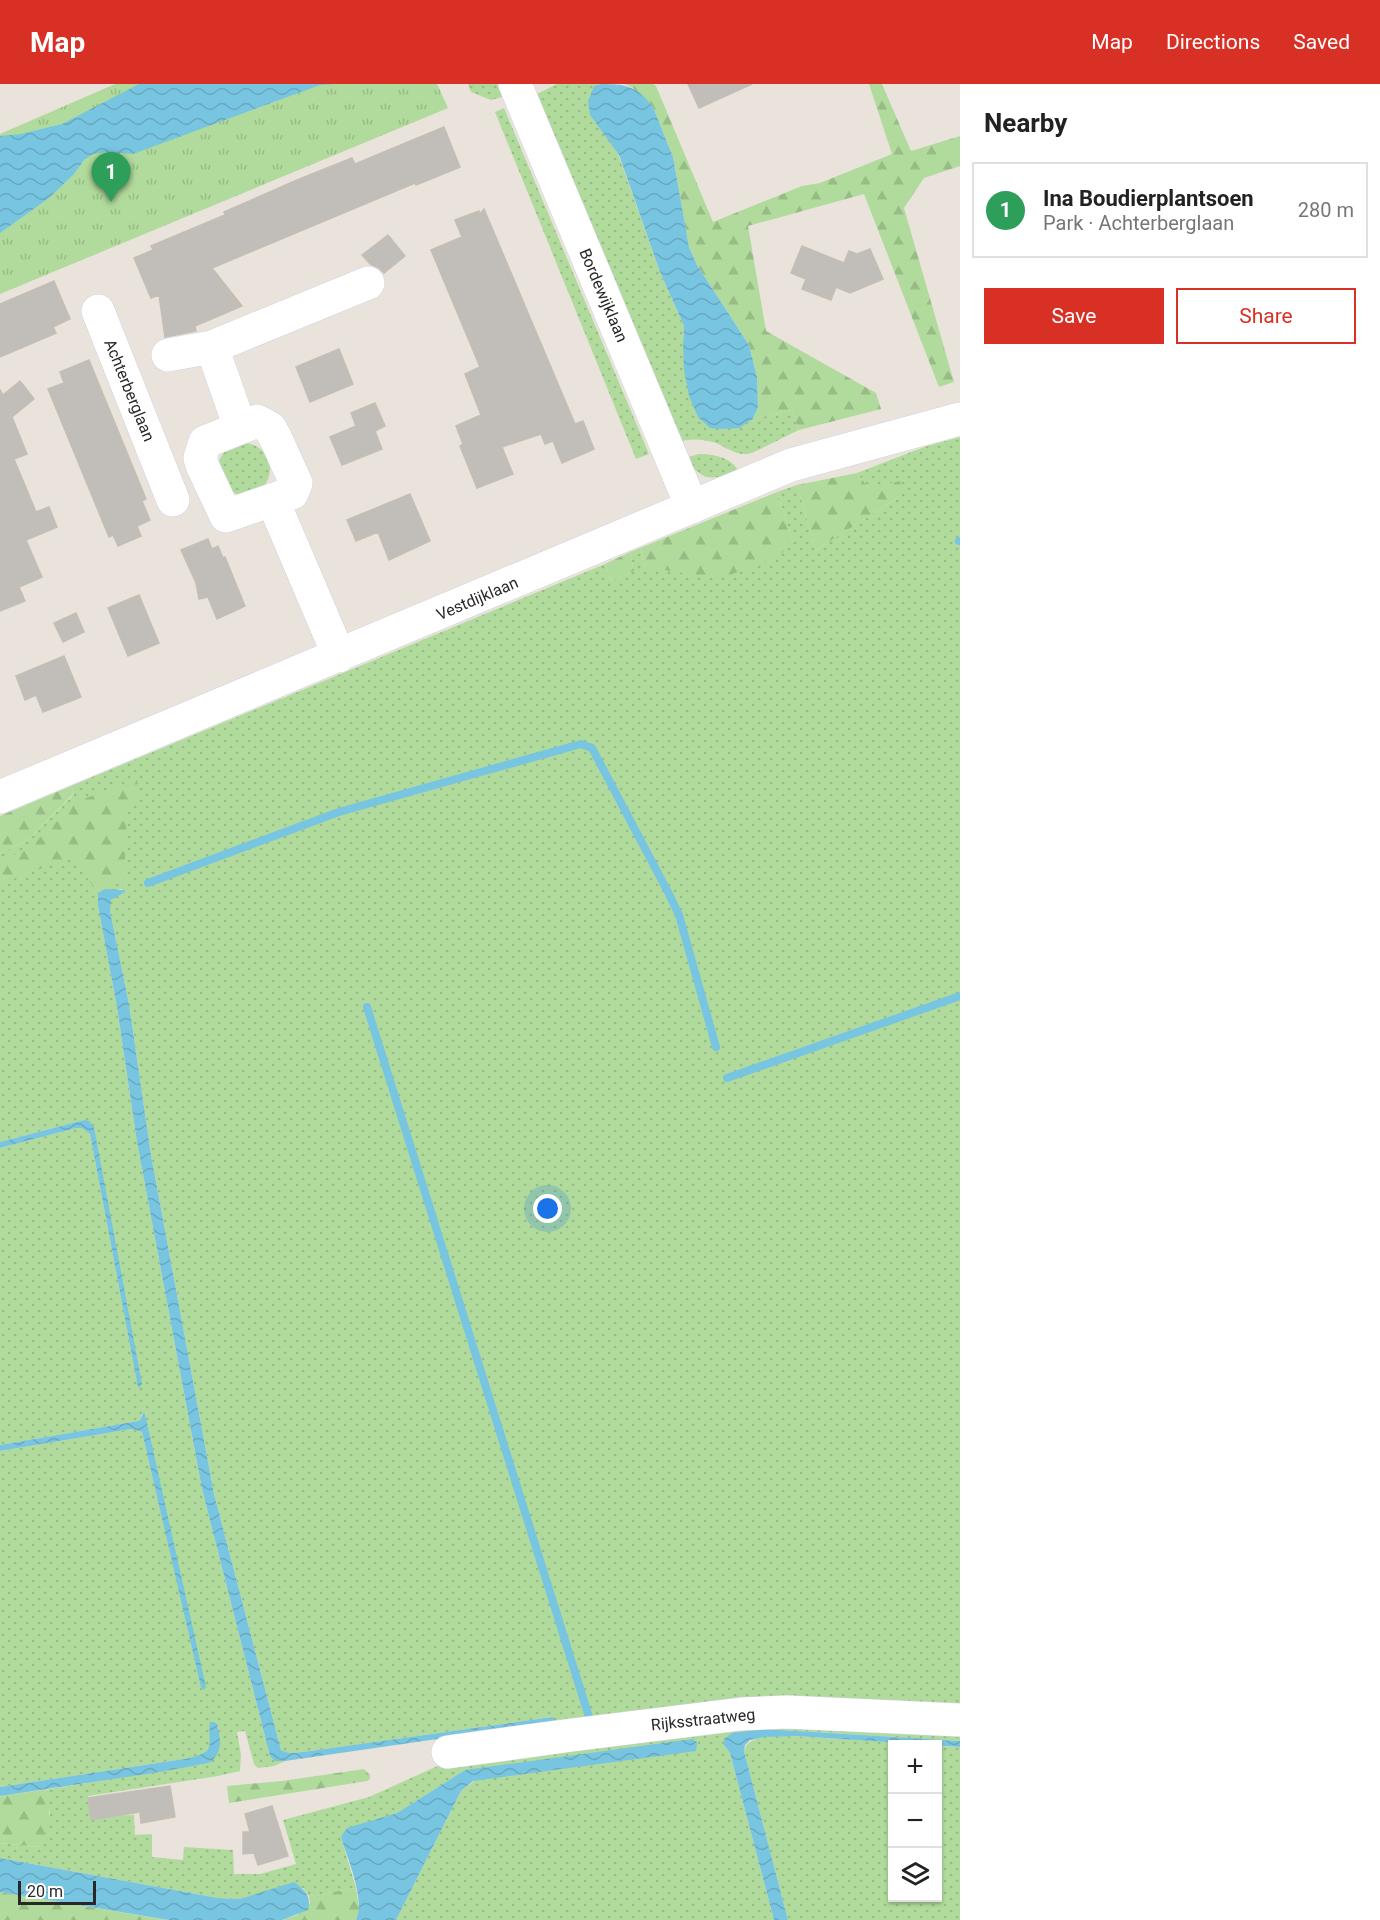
<!DOCTYPE html>
<html lang="en">
<head>
<meta charset="utf-8">
<style>
  :root { --surface:#fff; --page:#f2f2f2; --text:#222; --muted:#767676; --line:#e0e0e0; --accent:#d93025 }
  body { margin:0; font-family:Roboto,sans-serif; background:var(--page); color:var(--text) }
  .controls { position:absolute; right:18px; bottom:18px; display:grid; overflow:hidden; border-radius:0px; box-shadow:0 2px 4px #0004 }
  .controls button { width:54px; height:54px; display:grid; place-items:center; padding:0; border:0; border-bottom:2px solid var(--line); background:var(--surface); color:var(--text); font:30px sans-serif }
  .scale { position:absolute; left:18px; bottom:15px; width:78px; box-sizing:border-box; padding-left:6px; border:3px solid #282828; border-top:0; font-size:16px; line-height:21px; white-space:nowrap; color:#282828; -webkit-text-stroke:4px #fff; paint-order:stroke }
  .you { position:absolute; left:548px; top:1125px; width:21px; height:21px; margin:-15px; border:4px solid #fff; border-radius:50%; background:#1a73e8; box-shadow:0 0 0 9px #1a73e833 }
  .badge { display:grid; place-items:center; width:39px; height:39px; border-radius:50%; background:var(--accent); color:#fff; font-size:20px; font-weight:700 }
  .pin { position:absolute; translate:-50% -50px; filter:drop-shadow(0 2px 3px #0008) }
  .pin::after { content:''; position:absolute; top:32px; width:21px; height:18px; background:inherit; clip-path:polygon(0 0,100% 0,50% 100%) }
  .list { margin:0; padding:0; list-style:none }
  h2 { display:flex; justify-content:space-between; align-items:center; height:78px; margin:0; padding:0 24px; font-size:26px }
  h2 small { font-size:20px; font-weight:400; color:var(--muted) }
  .list li { display:grid; grid-template-columns:39px 1fr auto; gap:18px; align-items:center; box-sizing:border-box; height:96px; margin:0 12px 12px; padding:0 12px; border:2px solid var(--line); border-radius:0px }
  .list b { display:block; font-size:22px; white-space:nowrap }
  .list p { margin:0; font-size:20px; white-space:nowrap; color:var(--muted) }
  .list em { font-size:20px; font-style:normal; color:var(--muted) }
  .actions { display:flex; gap:12px; padding:18px 24px }
  .actions a { flex:1; padding:14px 0; border:2px solid var(--accent); border-radius:0px; text-align:center; font-size:21px; color:var(--accent) }
  .actions .main { background:var(--accent); color:#fff }
  .icon { flex:none; width:33px; height:33px; fill:none; stroke:currentColor; stroke-width:2; stroke-linecap:round; stroke-linejoin:round }
  .map { position:relative; flex:none; width:960px; height:1836px; overflow:hidden }
  header { display:flex; align-items:center; gap:36px; box-sizing:border-box; height:84px; padding:0 30px; background:var(--accent); color:#fff }
  header strong { font-size:28px }
  nav { display:flex; gap:33px; margin-inline-start:auto; font-size:21px }
  main { display:flex }
  aside { flex:1; background:var(--surface) }
  .map>svg:first-child { display:block }
  .grass { fill:url(#grass-dots) }
  .forest { fill:url(#forest-firs) }
  .park { fill:url(#park-tufts) }
  .water { fill:url(#water-waves) }
  .lines { fill:none; stroke-linecap:round; stroke-linejoin:round }
  .stream { stroke:#78c5e1; stroke-width:8 }
  .building { fill:#c1bdb8; stroke:#c4bfb5; stroke-width:1.5 }
  .minor-casing { stroke:#d0d3df; stroke-width:34 }
  .minor { stroke:#fff; stroke-width:33 }
  .labels { text-anchor:middle; stroke-width:4.5; stroke-linejoin:round; paint-order:stroke }
  .street-label { font-size:16px; fill:#282828; stroke:#fff }
</style>
</head>
<body>
<header>
<strong>Map</strong>
<nav><a>Map</a><a>Directions</a><a>Saved</a></nav>
</header>
<main>
<div class="map">
<svg width="960" height="1836" viewBox="0 0 960 1836">
  <defs>
    <pattern id="grass-dots" width="8" height="8" patternUnits="userSpaceOnUse" patternTransform="scale(1.5)"><rect width="8" height="8" fill="#b1db9c"/><path d="M2 2h.1M6 6h.1" fill="none" stroke="#98bc86" stroke-width="1.8" stroke-linecap="round"/></pattern>
    <pattern id="forest-firs" width="22" height="20" patternUnits="userSpaceOnUse" patternTransform="scale(1.5)"><rect width="22" height="20" fill="#b1db9c"/><path d="M5 1l3.5 6h-7zM16 11l3.5 6h-7z" fill="#98bc86"/></pattern>
    <pattern id="park-tufts" width="24" height="20" patternUnits="userSpaceOnUse" patternTransform="scale(1.5)"><rect width="24" height="20" fill="#b1db9c"/><path d="M3 7l-1-3M5 7V3M7 7l1-3M15 17l-1-3M17 17v-4M19 17l1-3" fill="none" stroke="#98bc86"/></pattern>
    <pattern id="water-waves" width="16" height="10" patternUnits="userSpaceOnUse" patternTransform="scale(1.5)"><rect width="16" height="10" fill="#78c5e1"/><path d="M0 5q4-4 8 0t8 0" fill="none" stroke="#68a9c1"/></pattern>
  </defs>
  <rect width="100%" height="100%" fill="#e9e3db"/>
  <path class="grass" d="M 468,0 L 497,0 L 502,13 L 491,16 L 471,8 Z
    M 557,0 L 601,0 L 594,2 L 660,188 L 684,242 L 683,261 L 738,344 L 753,335 L 792,326 L 799,346 C 787,351 757,368 747,370 C 736,371 725,363 716,359 C 703,355 691,354 679,358 L 535,11 Z
    M 504,24 L 649,370 L 636,375 L 495,28 Z
    M 960,353 L 960,1619 L 554,1638 L 552,1633 L 303,1668 L 289,1669 L 281,1666 L 214,1410 L 151,1071 L 129,920 L 110,827 L 110,816 L 123,805 L 119,805 L 98,822 L 117,923 L 137,1058 L 202,1405 L 270,1672 L 275,1677 L 285,1677 L 274,1682 L 258,1684 L 254,1680 L 245,1647 L 237,1648 L 241,1671 L 240,1687 L 218,1692 L 88,1712 L 92,1733 L 134,1731 L 135,1751 L 152,1750 L 152,1773 L 183,1776 L 184,1763 L 233,1766 L 234,1790 L 260,1790 L 296,1780 L 283,1736 L 369,1713 L 453,1675 L 704,1639 L 960,1641 L 960,1657 L 764,1645 L 724,1661 L 730,1669 L 774,1836 L 396,1836 L 461,1707 L 474,1697 L 465,1686 L 397,1729 L 373,1737 L 341,1753 L 356,1804 L 309,1812 L 303,1804 L 240,1815 L 218,1814 L 0,1774 L 0,1759 L 39,1763 L 50,1730 L 48,1718 L 50,1705 L 209,1679 L 214,1638 L 210,1639 L 211,1661 L 203,1671 L 190,1674 L 0,1703 L 0,1367 L 131,1345 L 142,1348 L 202,1605 L 145,1330 L 142,1329 L 140,1336 L 138,1337 L 0,1361 L 0,1064 L 76,1044 L 82,1044 L 90,1050 L 138,1302 L 94,1043 L 84,1036 L 0,1058 L 0,769 L 27,757 L 74,710 L 71,702 L 605,480 L 611,497 L 634,487 L 630,468 L 640,464 L 646,483 L 793,458 L 777,408 L 797,401 L 816,466 L 902,411 L 869,404 L 857,389 L 924,363 Z
    M218 385a26 26 0 1 1 52 0a26 26 0 1 1-52 0Z
    M 699,370 C 713,370 730,373 738,386 C 712,397 703,398 685,374 Z
    M 796,1652 L 917,1660 L 892,1660 L 892,1814 L 938,1814 L 938,1662 L 960,1663 L 960,1836 L 788,1836 L 744,1667 C 749,1648 780,1653 796,1652 Z"/>
  <path class="forest" d="M 625,0 L 653,0 L 656,2 L 713,138 L 802,102 L 820,99 L 892,70 L 869,0 L 882,0 L 911,67 L 960,52 L 960,82 L 924,94 L 904,124 L 954,298 L 939,303 L 864,110 L 748,142 L 766,247 L 876,309 L 881,325 L 799,346 L 792,326 L 753,335 L 758,323 L 757,293 L 749,261 L 697,181 L 689,163 L 673,73 L 653,23 L 633,4 Z
    M 857,389 L 869,404 L 900,397 L 903,408 L 902,411 L 816,466 L 797,401 Z
    M 777,408 L 793,458 L 778,473 L 719,495 L 646,483 L 640,464 Z
    M 630,468 L 634,487 L 611,497 L 605,480 Z
    M 137,695 L 139,709 L 127,729 L 124,797 L 98,809 L 72,773 L 0,800 L 0,778 L 30,763 L 78,717 Z
    M 71,702 L 74,709 L 27,757 L 0,769 L 0,732 Z
    M 364,1685 L 370,1691 L 370,1695 L 367,1697 L 229,1719 L 227,1702 L 282,1697 Z
    M 50,1705 C 47,1731 54,1738 39,1763 L 0,1759 L 0,1712 Z
    M 356,1804 L 360,1829 L 356,1836 L 282,1836 L 297,1831 L 310,1819 L 309,1812 Z
    M 0,1808 L 156,1834 L 169,1836 L 0,1836 Z"/>
  <path class="park" d="M 115,0 L 437,0 L 448,24 L 0,210 L 0,50 Z"/>
  <path class="water" d="M 139,0 L 334,0 L 320,1 L 133,70 L 105,68 L 93,70 L 84,76 L 74,90 L 49,114 L 0,149 L 0,52 L 21,50 L 62,40 Z
    M 601,0 C 626,0 637,2 653,23 L 673,73 L 689,163 L 697,181 L 749,261 L 757,293 L 758,323 L 753,335 L 739,344 L 721,345 L 710,344 L 698,333 L 689,312 L 684,286 L 683,261 L 684,242 L 660,188 L 619,71 L 590,31 L 588,17 L 594,2 Z
    M 105,805 L 125,806 L 125,808 L 111,816 L 110,827 L 129,920 L 151,1071 L 214,1410 L 281,1666 L 289,1669 L 303,1668 L 552,1633 L 554,1634 L 554,1638 L 285,1677 L 275,1677 L 270,1672 L 202,1405 L 137,1058 L 117,923 L 98,822 L 98,809 Z
    M 84,1036 L 89,1037 L 94,1043 L 142,1300 L 140,1303 L 138,1303 L 90,1050 L 82,1044 L 76,1044 L 0,1064 L 0,1058 Z
    M 143,1329 L 145,1330 L 206,1603 L 204,1606 L 201,1603 L 142,1348 L 131,1345 L 0,1367 L 0,1361 L 138,1337 L 140,1336 Z
    M 210,1638 L 214,1638 L 217,1640 C 221,1656 223,1668 209,1679 L 160,1688 L 0,1712 L 0,1703 L 190,1674 C 218,1667 207,1660 210,1638 Z
    M 764,1645 L 960,1657 L 960,1663 L 796,1652 L 764,1653 L 750,1656 L 745,1661 L 744,1667 L 788,1836 L 774,1836 L 730,1669 L 724,1661 L 724,1655 L 732,1649 Z
    M 692,1655 L 697,1658 L 696,1667 L 473,1697 L 461,1707 L 396,1836 L 356,1836 C 366,1817 347,1773 341,1753 L 347,1744 L 397,1729 L 465,1686 Z
    M 0,1774 L 218,1814 L 240,1815 L 294,1798 C 304,1805 312,1812 308,1826 L 282,1836 L 169,1836 L 0,1808 Z"/>
  <g class="lines">
    <path class="stream" d="M 959,457 L 960,457
      M 148,799 L 339,728 L 581,660 L 592,664 L 669,810 L 679,831 L 716,963
      M 367,923 L 589,1633
      M 727,994 L 960,912"/>
  </g>
  <path class="building" d="M 688,0 L 752,0 L 699,24 Z
    M 444,43 L 460,83 L 416,101 L 415,99 L 212,184 L 242,222 L 195,242 L 196,247 L 165,253 L 159,211 L 151,214 L 134,174 L 153,166 L 151,162 L 225,131 L 224,128 L 297,96 L 352,74 L 355,80 Z
    M 484,125 L 575,340 L 583,337 L 594,365 L 562,379 L 553,357 L 545,360 L 541,350 L 502,363 L 513,390 L 477,404 L 460,362 L 463,360 L 456,342 L 481,331 L 465,290 L 480,283 L 431,166 L 462,153 L 455,136 L 479,127 L 480,130 Z
    M 388,151 L 405,172 L 384,189 L 379,184 L 370,180 L 362,171 Z
    M 802,162 L 844,179 L 849,167 L 857,170 L 870,165 L 883,195 L 850,209 L 836,203 L 831,216 L 802,205 L 806,195 L 791,189 Z
    M 54,197 L 70,235 L 53,243 L 56,249 L 0,273 L 0,220 Z
    M 339,265 L 353,300 L 310,318 L 296,283 Z
    M 89,276 L 146,415 L 142,417 L 150,436 L 137,442 L 141,452 L 118,462 L 113,451 L 109,453 L 48,305 L 64,299 L 60,288 Z
    M 20,297 L 34,315 L 12,333 L 27,370 L 14,375 L 36,428 L 49,423 L 57,443 L 26,456 L 42,493 L 19,503 L 25,517 L 0,527 L 0,306 L 3,311 Z
    M 375,319 L 385,342 L 375,347 L 382,365 L 342,381 L 330,353 L 356,342 L 351,329 Z
    M 410,410 L 430,457 L 389,476 L 378,448 L 356,457 L 347,436 Z
    M 208,455 L 212,465 L 218,462 L 223,474 L 225,473 L 245,522 L 217,535 L 208,513 L 199,515 L 196,499 L 181,466 Z
    M 139,511 L 159,559 L 128,572 L 108,524 Z
    M 76,529 L 84,548 L 63,558 L 54,539 Z
    M 64,572 L 81,613 L 43,628 L 36,611 L 25,616 L 16,592 Z
    M 170,1702 L 175,1733 L 141,1739 L 140,1728 L 91,1736 L 88,1714 Z
    M 272,1722 L 288,1772 L 258,1781 L 254,1769 L 243,1770 L 243,1748 L 250,1748 L 245,1730 Z"/>
  <g class="lines">
    <g class="minor-casing">
      <path id="minor" d="M 515,0 L 692,423
        M 98,227 L 173,416
        M 212,263 L 240,343
        M 168,271 L 212,263 L 368,199
        M 257,337 L 270,344 L 276,355 L 296,399 L 292,409 L 226,432 L 202,381 L 200,374 L 205,358 Z
        M 273,417 L 339,572
        M 0,713 L 791,381 L 960,335
        M 448,1668 L 572,1651 L 741,1630 L 787,1628 L 960,1636"/>
    </g>
    <use href="#minor" class="minor"/>
  </g>
  <g class="labels">
    <g class="street-label">
      <text transform="translate(604 211) rotate(67)" y="6">Bordewijklaan</text>
      <text transform="translate(130 306) rotate(68)" y="6">Achterberglaan</text>
      <text transform="translate(477 514) rotate(-23)" y="6">Vestdijklaan</text>
      <text transform="translate(703 1635) rotate(-6)" y="6">Rijksstraatweg</text>
    </g>
  </g>
</svg>
<div class="controls">
<button>+</button>
<button>−</button>
<button><svg class="icon" aria-label="layers" viewBox="0 0 24 24"><path d="M12 4l9 5-9 5-9-5zM3 14l9 5 9-5"/></svg></button>
</div>
<div class="scale">20 m</div>
<div class="you"></div>
<div class="pin badge" style="left:111px;top:118px;background:#2e9e5b">1</div>
</div>
<aside>
<h2>Nearby<small></small></h2>
<ul class="list">
<li><span class="badge" style="background:#2e9e5b">1</span><div><b>Ina Boudierplantsoen</b><p>Park · Achterberglaan</p></div><em>280 m</em></li>
</ul>
<div class="actions"><a class="main">Save</a><a>Share</a></div>
</aside>
</main>
</body>
</html>
